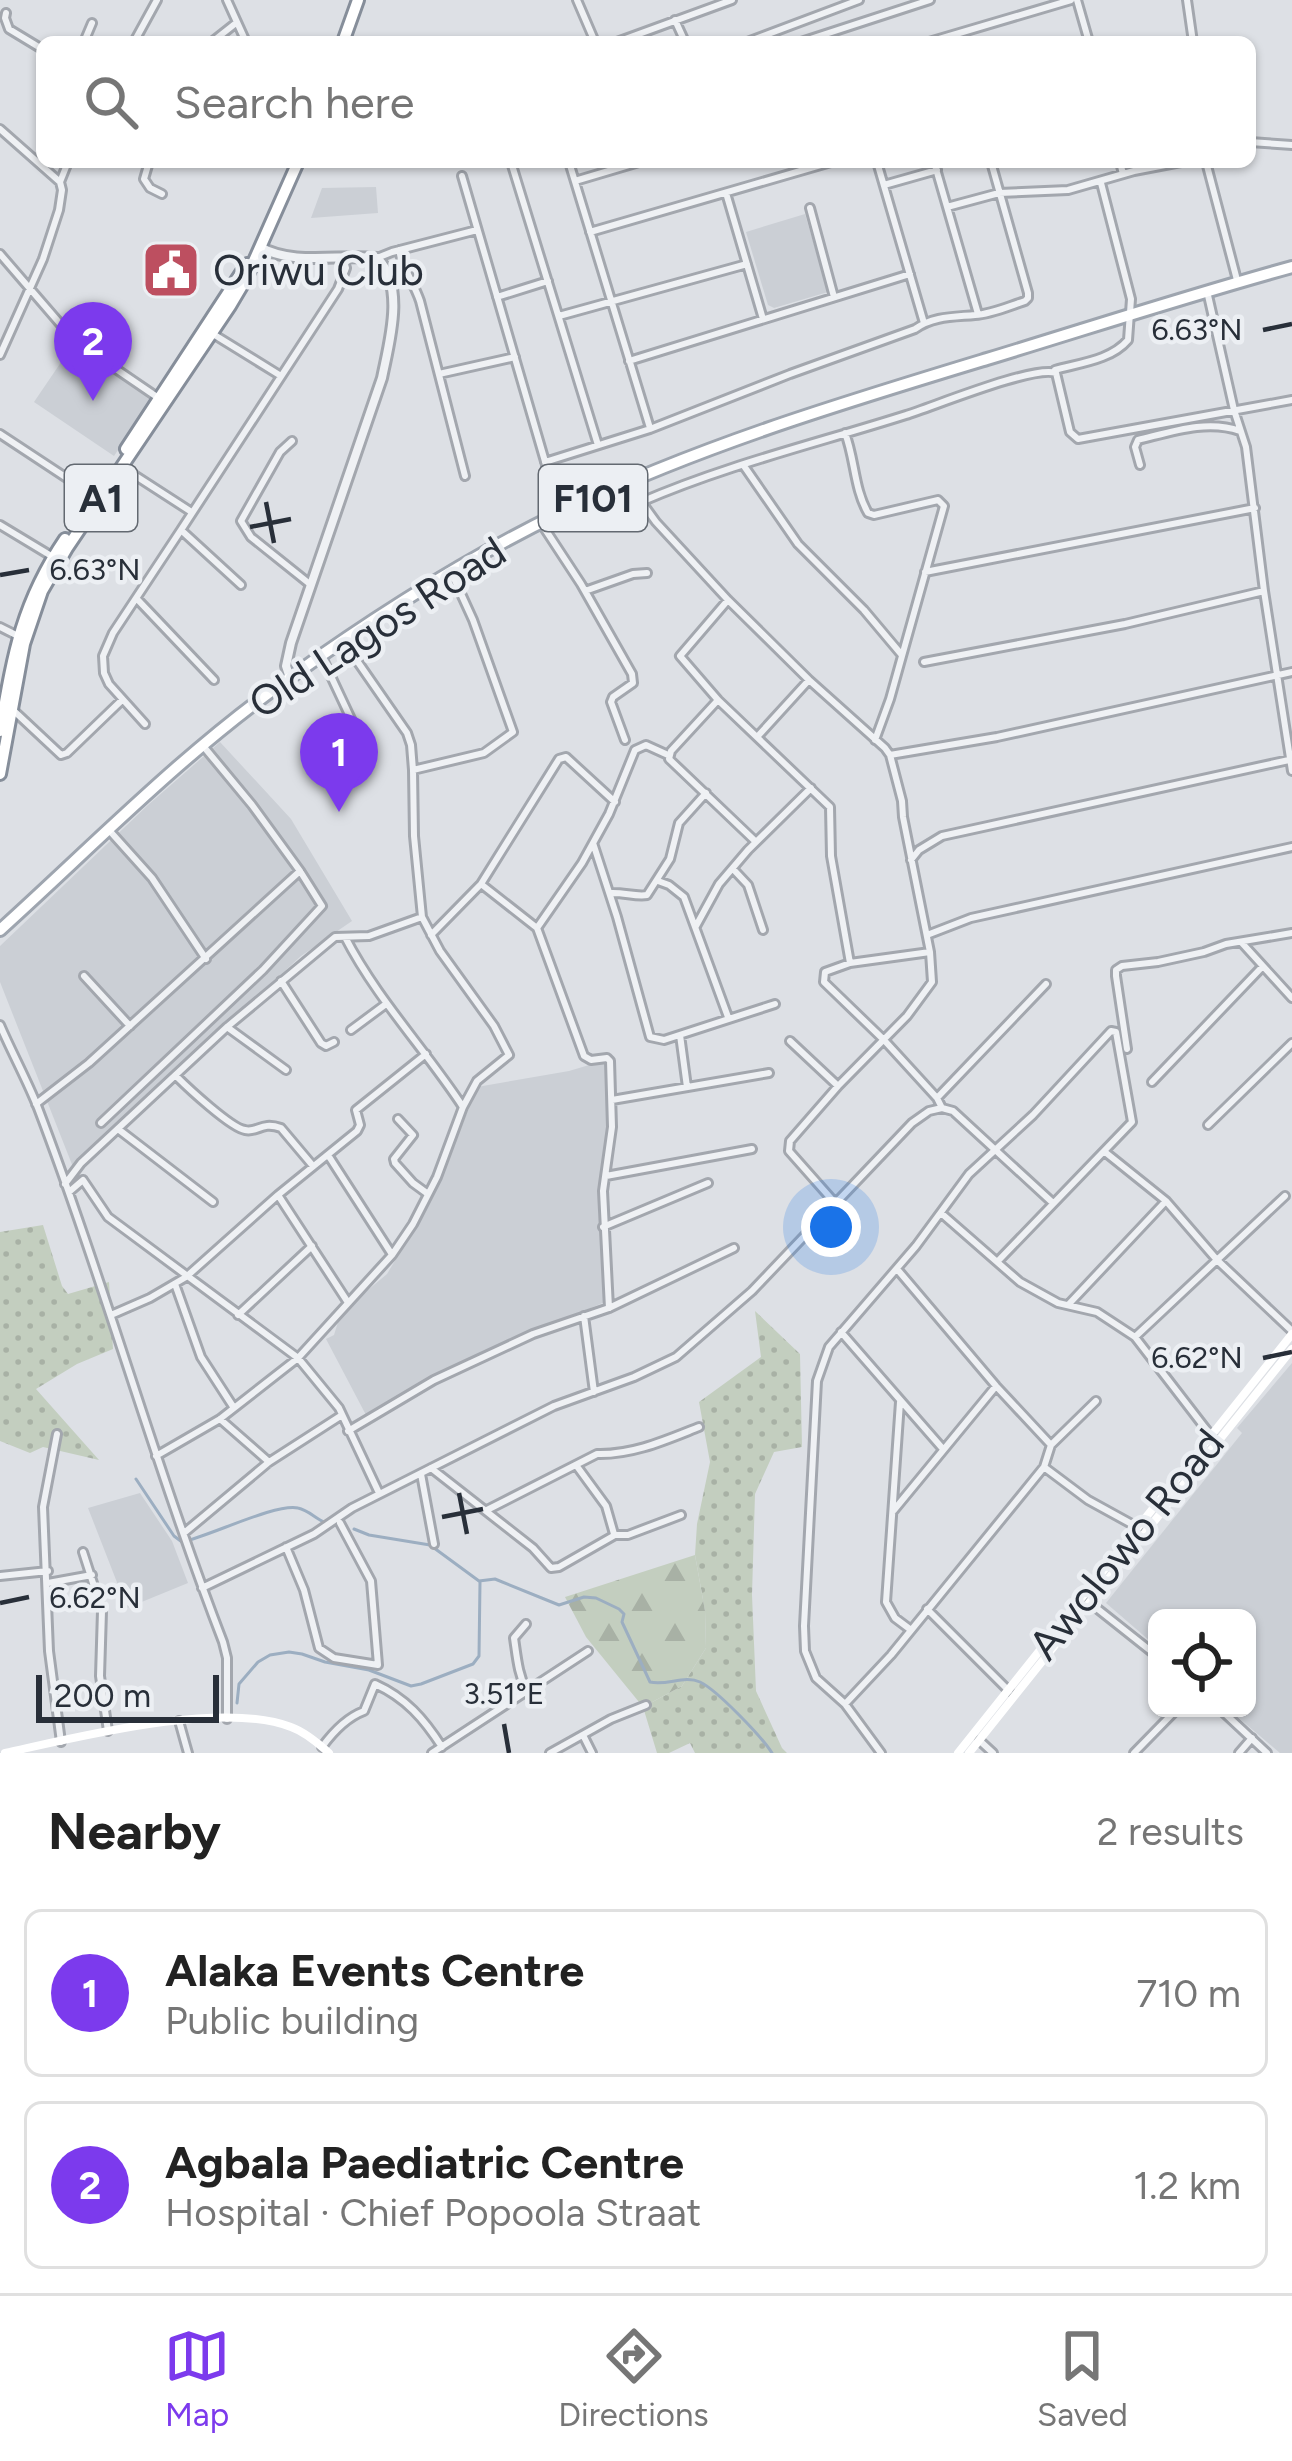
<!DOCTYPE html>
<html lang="en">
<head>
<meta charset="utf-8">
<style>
  :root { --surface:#fff; --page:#f6f6f6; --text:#222; --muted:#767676; --line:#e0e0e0; --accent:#7c3aed }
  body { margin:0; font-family:Figtree,sans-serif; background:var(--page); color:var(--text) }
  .controls { position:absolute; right:36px; bottom:36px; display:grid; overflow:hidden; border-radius:18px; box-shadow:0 3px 9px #0004 }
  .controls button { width:108px; height:108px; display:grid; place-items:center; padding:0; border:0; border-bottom:3px solid var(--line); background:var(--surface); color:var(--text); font:60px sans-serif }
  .scale { position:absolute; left:36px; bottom:30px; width:183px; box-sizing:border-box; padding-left:12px; border:6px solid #282f39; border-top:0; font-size:33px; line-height:42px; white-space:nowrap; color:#282f39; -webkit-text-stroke:9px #eceff3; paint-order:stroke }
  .you { position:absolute; left:831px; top:1227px; width:42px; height:42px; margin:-30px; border:9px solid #fff; border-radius:50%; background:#1a73e8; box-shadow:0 0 0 18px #1a73e833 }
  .badge { display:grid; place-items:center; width:78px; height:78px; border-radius:50%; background:var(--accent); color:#fff; font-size:39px; font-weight:700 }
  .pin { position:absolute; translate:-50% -99px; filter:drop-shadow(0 3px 6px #0008) }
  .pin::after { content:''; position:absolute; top:63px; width:42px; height:36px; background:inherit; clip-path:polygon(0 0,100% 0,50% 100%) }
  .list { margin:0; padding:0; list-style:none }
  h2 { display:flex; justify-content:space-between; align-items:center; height:156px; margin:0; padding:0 48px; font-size:51px }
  h2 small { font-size:39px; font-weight:400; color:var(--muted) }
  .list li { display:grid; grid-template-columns:78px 1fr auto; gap:36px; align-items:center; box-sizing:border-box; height:168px; margin:0 24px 24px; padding:0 24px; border:3px solid var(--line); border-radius:18px }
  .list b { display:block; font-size:45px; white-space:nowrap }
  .list p { margin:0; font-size:39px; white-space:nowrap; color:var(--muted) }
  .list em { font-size:39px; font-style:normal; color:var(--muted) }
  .icon { flex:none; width:66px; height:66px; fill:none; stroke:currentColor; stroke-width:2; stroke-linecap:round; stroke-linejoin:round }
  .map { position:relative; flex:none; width:1292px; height:1753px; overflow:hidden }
  .search { position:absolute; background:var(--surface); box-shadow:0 3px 9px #0004; left:36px; right:36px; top:36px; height:132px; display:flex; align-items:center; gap:30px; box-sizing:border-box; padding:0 42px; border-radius:18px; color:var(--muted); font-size:45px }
  .sheet { height:540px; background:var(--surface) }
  nav { display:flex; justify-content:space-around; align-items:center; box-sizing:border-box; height:168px; border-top:3px solid var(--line); background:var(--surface); font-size:33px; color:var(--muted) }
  nav a { display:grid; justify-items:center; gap:6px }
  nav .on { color:var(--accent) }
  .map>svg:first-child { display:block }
  .built { fill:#cbcfd5 }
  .grass { fill:url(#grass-dots) }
  .forest { fill:url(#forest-firs) }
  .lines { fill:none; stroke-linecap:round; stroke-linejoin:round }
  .stream { stroke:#9caec1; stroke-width:3 }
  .minor-casing { stroke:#a3a7ae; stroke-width:12 }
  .tertiary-casing { stroke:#a3a7ae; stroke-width:14 }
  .primary-casing { stroke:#9ea5af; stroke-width:16 }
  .trunk-casing { stroke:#868e9a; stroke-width:16 }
  .minor { stroke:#eff1f4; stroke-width:6 }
  .tertiary { stroke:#eff1f4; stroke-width:8 }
  .secondary { stroke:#fff; stroke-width:8 }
  .primary { stroke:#fff; stroke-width:10 }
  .trunk { stroke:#fff; stroke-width:10 }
  .ticks { fill:none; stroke:#282f39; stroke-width:4.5 }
  .labels { text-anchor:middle; stroke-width:9; stroke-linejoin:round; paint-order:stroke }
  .shield { fill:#eceff3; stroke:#636971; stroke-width:3 }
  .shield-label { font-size:39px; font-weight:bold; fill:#282f39 }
  .poi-label { font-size:42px; fill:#282f39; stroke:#eceff3; text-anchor:start }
  .street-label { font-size:42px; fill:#282f39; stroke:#eceff3 }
  .ticks-label { font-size:30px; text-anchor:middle; fill:#282f39; stroke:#eceff3; stroke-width:9; stroke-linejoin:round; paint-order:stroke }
</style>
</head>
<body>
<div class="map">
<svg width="1292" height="1753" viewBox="0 0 1292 1753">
  <defs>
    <pattern id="grass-dots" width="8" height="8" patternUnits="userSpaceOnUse" patternTransform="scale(3)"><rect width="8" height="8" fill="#c3cebf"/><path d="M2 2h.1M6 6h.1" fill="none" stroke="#a8b1a5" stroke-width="1.8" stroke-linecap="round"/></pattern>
    <pattern id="forest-firs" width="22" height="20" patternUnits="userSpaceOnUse" patternTransform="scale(3)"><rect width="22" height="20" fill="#c3cebf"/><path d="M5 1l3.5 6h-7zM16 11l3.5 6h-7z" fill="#a8b1a5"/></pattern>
  </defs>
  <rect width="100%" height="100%" fill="#dde0e5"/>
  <path class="built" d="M 376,187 L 378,213 L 311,218 L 322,188 Z
    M 805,214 L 828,292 L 774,308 L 768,305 L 746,232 Z
    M 72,346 L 152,399 L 114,456 L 34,402 Z
    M 220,742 L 291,819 L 352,921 L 301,956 L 73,1167 L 0,982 L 0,946 L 148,805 Z
    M 606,1060 L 607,1133 L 598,1204 L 605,1302 L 464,1361 L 366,1415 L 326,1339 L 334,1335 L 338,1322 L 362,1295 L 387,1274 L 399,1254 L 440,1182 L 477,1087 L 569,1071 Z
    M 1292,1363 L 1292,1753 L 1280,1753 L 1227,1708 L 1247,1708 L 1247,1618 L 1157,1618 L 1157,1647 L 1106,1603 L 1242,1433 L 1237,1428 Z
    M 140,1493 L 172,1541 L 188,1583 L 127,1608 L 88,1508 Z"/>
  <path class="grass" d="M 43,1225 L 62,1286 L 68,1294 L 109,1282 L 113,1349 L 77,1364 L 36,1389 L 99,1460 L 43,1447 L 30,1453 L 0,1441 L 0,1232 Z
    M 755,1311 L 800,1354 L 802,1447 L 774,1452 L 755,1494 L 752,1595 L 756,1691 L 782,1748 L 787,1753 L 695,1753 L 690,1743 L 669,1753 L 657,1753 L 643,1707 L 682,1686 L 706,1648 L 705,1611 L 695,1555 L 697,1524 L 710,1462 L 699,1402 L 761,1357 Z"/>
  <path class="forest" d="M 695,1555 L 705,1611 L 706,1648 L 682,1686 L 643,1707 L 586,1637 L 565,1597 Z"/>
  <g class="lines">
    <path class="stream" d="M 136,1479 L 174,1536 L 182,1542 C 210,1536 276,1503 298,1508 C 308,1510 315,1518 324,1522
      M 354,1529 L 369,1535 L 430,1545 L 479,1581 L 495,1579 L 559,1605 L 584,1597 L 596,1598 L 619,1609 L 624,1614 L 622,1622 L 650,1682 C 667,1686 684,1675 700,1682 C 717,1690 762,1737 772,1753
      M 237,1703 L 239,1684 L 258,1662 L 270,1655 L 289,1652 L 302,1654 L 325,1662 L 369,1670 L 411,1686 L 421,1684 L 473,1664 L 479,1656 L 480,1582"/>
    <g class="minor-casing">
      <path id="minor" d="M 227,0 L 246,42
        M 577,0 L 595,42
        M 1077,0 L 1089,42
        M 1187,0 L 1193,42
        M 6,13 L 5,18 L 9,29 L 42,49
        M 675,20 L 685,42
        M 84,42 L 92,23
        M 134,42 L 157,0
        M 212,42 L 236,23
        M 617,42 L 732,0
        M 747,42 L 859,0
        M 801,42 L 930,0
        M 929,42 L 1071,0
        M 0,129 L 60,182
        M 1250,142 L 1292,145
        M 149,162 L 144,179 L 150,188 L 162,194
        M 511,162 L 598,445
        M 569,162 L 650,428
        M 877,162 L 924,323
        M 934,162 L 978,314
        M 1120,162 L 1123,174
        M 1206,162 L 1237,280
        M 462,176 L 560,513
        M 575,181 L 639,162
        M 884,185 L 937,170
        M 726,193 L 763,319
        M 947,207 L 999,193 L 1068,190 L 1134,171 L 1181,162
        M 810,208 L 834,297
        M 590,232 L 831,162
        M 399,250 C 403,269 414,283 420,301 L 465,476
        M 0,254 L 75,341 L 157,397
        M 377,258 L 392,252 L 477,230
        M 1207,291 L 1234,410 L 1246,447 L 1264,591 L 1292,771
        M 497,297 L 548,281
        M 559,316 L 747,264
        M 213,334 L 281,376
        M 0,355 L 43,259 L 59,210 L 62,190 L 60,182 L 68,162
        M 629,361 L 910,274
        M 1055,370 C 1080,363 1111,360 1128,340 L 1131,299 L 1101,183
        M 439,374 L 515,357
        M 845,433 C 855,459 854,489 868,513 L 874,515 L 938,500 L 944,506 L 890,699 L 875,740
        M 0,434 L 94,496
        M 292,441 L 280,452 L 241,521 L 251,537 L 311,585
        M 545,462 L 650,429 L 790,374 L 915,329 C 933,316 954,317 975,315 C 992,314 1009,306 1025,301 L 1028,298 L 1028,293 L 991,162
        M 1140,465 L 1135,447 L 1138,440 C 1171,432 1207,419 1240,431
        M 744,466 L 798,544 L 864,610 L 901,654
        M 122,467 L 190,511
        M 627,482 L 656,522 L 728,600 L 809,680 L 885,748 L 890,755 L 902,801 L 903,817 L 930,952 L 932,982 L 907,1016 L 838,1086 L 790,1141 L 789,1151 L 835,1203
        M 641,502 C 726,465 818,443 906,415 C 935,406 1034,365 1056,373 L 1070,432 L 1078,439 L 1292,400
        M 541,523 L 581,584 L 632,674 L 633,683 L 613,697 L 611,702 L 625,740
        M 0,525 L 53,557
        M 181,530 L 338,289 L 346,268 L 343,257
        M 925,572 L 1255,508
        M 585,591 L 633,574 L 647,573
        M 137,599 L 214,680
        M 728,600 L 680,656 L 718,700 L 830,807 L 831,856 L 850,963
        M 0,627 L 18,636
        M 344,642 L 407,733 L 411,745 L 413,770
        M 322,657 L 366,751
        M 924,662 L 1125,624 L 1264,591
        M 718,700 L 671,751 L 669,759 L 756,842
        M 14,711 L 61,755 L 67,753 L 122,700
        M 145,724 L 109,684 L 104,673 L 103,656 L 113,633 L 181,530 L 241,585
        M 757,737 L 809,680
        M 890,755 L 997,737 L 1292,672
        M 108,829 L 152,878 L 206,959
        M 593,843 L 617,917 L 650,1037 L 664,1040 L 775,1004
        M 911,860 L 919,850 L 942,836 L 1289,760
        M 733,869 L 748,885 L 763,930
        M 658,881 L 669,885 L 684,897 L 728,1017
        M 481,884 L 537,928 L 584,1056 L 591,1060 L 607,1058 L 610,1061 L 612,1127 L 603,1191 L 609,1308
        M 610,893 C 623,892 636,897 647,895 L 670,859 L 679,823 L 706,793
        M 696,926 L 719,884 L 748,850 L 811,788
        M 537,928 L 582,863 L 609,814 L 635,750 L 646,745 L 668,755
        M 431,935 L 481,884 L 559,759 L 566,757 L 615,802
        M 927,935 L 971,918 L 1292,847
        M 345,937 C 377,999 425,1049 463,1107
        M 1242,943 L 1292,998
        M 930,952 L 850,963 L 825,972 L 824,982 L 884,1040 L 937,1098 L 942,1108 L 953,1111 L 1053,1203
        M 84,976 L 130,1026
        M 281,981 L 321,1043 L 326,1046 L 334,1042
        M 0,1025 C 12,1053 27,1080 38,1108 C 105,1284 155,1466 223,1642 L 227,1658 L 227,1719
        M 227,1027 L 286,1070
        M 351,1030 L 386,1004
        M 680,1035 L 687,1087
        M 790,1041 L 838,1086
        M 1127,1049 L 1116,976 L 1116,970 L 1122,966 L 1158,962 L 1204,952 L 1226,944 L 1292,933
        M 176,1076 C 188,1088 231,1128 245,1130 C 258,1133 261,1121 281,1128 L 313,1166
        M 1152,1082 L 1262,967
        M 937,1098 L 1046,984
        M 612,1100 L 769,1073
        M 36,1104 L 89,1063 L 300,871
        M 398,1119 L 413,1135 L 394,1159 L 395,1163 L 413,1183 L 428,1194
        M 101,1123 L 263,970 L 322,906 L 300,871 L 252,805 L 204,747
        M 1208,1125 L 1292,1043
        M 118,1129 L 213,1202
        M 1105,1152 L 1166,1201 L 1217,1260 L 1292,1331
        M 328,1155 L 391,1253
        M 606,1176 L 752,1149
        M 65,1184 L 81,1163 L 227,1027 L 335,937 L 369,936 L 422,917
        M 69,1192 L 83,1180 L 108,1217 L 298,1358 L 339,1408 L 379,1493
        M 278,1195 L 347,1301
        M 941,1213 L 1020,1282 L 1058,1303 L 1097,1312 L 1135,1337 L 1212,1437
        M 603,1227 L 708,1183
        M 897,1269 L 996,1386 L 1051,1445
        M 175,1284 L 201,1357 L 234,1408
        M 1069,1304 L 1165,1202
        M 111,1315 L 150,1298 L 186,1277 L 278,1195 L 357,1131 L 360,1125 L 356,1110 L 426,1054
        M 238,1315 L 312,1246
        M 584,1316 L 594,1392
        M 841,1332 L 943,1449
        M 1135,1337 L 1285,1196
        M 900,1402 L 886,1602 L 895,1618 L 911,1630
        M 220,1419 L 269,1462
        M 348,1431 L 434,1380 L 533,1334 L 609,1308 L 734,1248
        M 57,1434 L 43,1507 L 49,1651 L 61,1742
        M 156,1456 L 220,1419 L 298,1358 L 392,1255 L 413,1224 L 437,1177 L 463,1107 L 477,1081 L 509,1055 L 494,1026 L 440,951 L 422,917 L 414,836 L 413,770 L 484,753 L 513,732 L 473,620 L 452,574
        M 576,1465 L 606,1506 L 614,1534
        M 1044,1467 L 1088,1500 L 1137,1527
        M 431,1468 L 533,1548 L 551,1568 L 559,1567 L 615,1535 L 628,1535 L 681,1515
        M 421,1474 L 434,1544
        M 487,1510 L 597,1454 C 633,1455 666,1440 699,1427
        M 894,1510 L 996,1386
        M 184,1533 L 269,1462 L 342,1415
        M 286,1547 L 304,1590 L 319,1648 L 334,1658 L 378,1665 L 371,1581 L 340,1523
        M 83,1552 L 102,1611 L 100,1676 L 108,1731
        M 0,1576 L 48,1571
        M 48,1583 L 92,1575
        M 202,1588 L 314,1534 L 352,1508 L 554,1406 L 634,1377 L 676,1357 L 752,1291 L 912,1123 L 929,1111 L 942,1108
        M 1089,1602 L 1157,1656
        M 927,1609 L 1009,1691
        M 526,1624 L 514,1638 C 517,1658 518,1674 527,1692
        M 845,1704 L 891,1655 L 1044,1467 L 1051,1445 L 1096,1401
        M 1219,1708 L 1267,1753
        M 179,1721 L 188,1753
        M 583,1735 L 592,1753
        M 980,1741 L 993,1753
        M 322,1747 C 333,1732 348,1717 364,1711 L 375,1684 C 406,1698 424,1719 442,1747
        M 432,1753 L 588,1651
        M 550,1753 L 611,1719 L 646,1705
        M 881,1753 L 845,1704 L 816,1678 L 805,1651 L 804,1626 L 817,1381 L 829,1347 L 916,1246 L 969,1174 L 1033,1115 L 1111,1031 L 1116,1032 L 1132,1122 L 998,1261
        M 1134,1753 L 1178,1708
        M 1239,1753 L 1252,1738"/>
    </g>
    <g class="tertiary-casing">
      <path id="tertiary" d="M 260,247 C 294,266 339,254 377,258 C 406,286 389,343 382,378 L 291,643 L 286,666 L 290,678"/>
    </g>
    <g class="primary-casing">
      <path id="primary" d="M 0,930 C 95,844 183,753 288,679 C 373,618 465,559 560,513 C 696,447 842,403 987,359 C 1089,328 1190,295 1292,267"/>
    </g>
    <g class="trunk-casing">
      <path id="trunk" d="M 343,42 L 358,0
        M 126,449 L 247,264
        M 0,731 C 13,656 21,604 65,539
        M 0,774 L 24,644 L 42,591 L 67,548 L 230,306 L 246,279 L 298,162"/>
    </g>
    <use href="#minor" class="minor"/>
    <use href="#tertiary" class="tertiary"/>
    <path class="secondary" d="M 5,1753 C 78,1737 222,1700 291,1727 C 305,1732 318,1743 329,1753
      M 958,1753 L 1292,1334
      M 969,1753 L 1292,1349"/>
    <use href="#primary" class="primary"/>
    <use href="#trunk" class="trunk"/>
  </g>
  <path class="ticks" d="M 1263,330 L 1292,324M 266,502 L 274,543M 250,527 L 291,519M 0,575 L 29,570M 1263,1358 L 1292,1352M 459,1493 L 467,1534M 442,1517 L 483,1509M 0,1603 L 29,1597M 504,1724 L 509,1753"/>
  <defs>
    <g id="civic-square" transform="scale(3)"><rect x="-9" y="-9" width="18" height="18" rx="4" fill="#bd4f60" stroke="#eceff3"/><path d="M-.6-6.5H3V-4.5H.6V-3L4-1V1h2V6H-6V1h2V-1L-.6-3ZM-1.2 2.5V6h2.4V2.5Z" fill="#fff"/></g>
  </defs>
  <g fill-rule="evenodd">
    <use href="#civic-square" x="171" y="270"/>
  </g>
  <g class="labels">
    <g class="shield">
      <rect x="65" y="465" width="72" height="66" rx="9"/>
      <rect x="539" y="465" width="108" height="66" rx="9"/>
    </g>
    <g class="shield-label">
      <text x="101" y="512">A1</text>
      <text x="593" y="512">F101</text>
    </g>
    <g class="poi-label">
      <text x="213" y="285">Oriwu Club</text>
    </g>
    <g class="street-label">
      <text transform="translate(377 627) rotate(-33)" y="15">Old Lagos Road</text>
      <text transform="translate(1126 1544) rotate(-51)" y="15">Awolowo Road</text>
    </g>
  </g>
  <g class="ticks-label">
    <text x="1197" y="340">6.63°N</text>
    <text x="95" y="580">6.63°N</text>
    <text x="1197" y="1368">6.62°N</text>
    <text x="95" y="1608">6.62°N</text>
    <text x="504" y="1704">3.51°E</text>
  </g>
</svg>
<div class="controls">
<button><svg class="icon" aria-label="locate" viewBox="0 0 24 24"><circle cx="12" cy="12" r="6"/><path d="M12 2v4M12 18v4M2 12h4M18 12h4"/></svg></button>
</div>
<div class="scale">200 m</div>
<div class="you"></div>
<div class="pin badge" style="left:339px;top:812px">1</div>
<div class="pin badge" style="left:93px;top:401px">2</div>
<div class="search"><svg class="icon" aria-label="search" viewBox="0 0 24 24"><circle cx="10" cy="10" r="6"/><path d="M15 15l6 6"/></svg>Search here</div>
</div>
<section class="sheet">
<h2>Nearby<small>2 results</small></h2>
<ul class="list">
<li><span class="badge">1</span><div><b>Alaka Events Centre</b><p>Public building</p></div><em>710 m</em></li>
<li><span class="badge">2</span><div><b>Agbala Paediatric Centre</b><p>Hospital · Chief Popoola Straat</p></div><em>1.2 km</em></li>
</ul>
</section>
<nav>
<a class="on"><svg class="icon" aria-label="map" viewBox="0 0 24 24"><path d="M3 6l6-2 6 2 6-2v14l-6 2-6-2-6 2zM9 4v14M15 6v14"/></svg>Map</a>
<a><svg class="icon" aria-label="directions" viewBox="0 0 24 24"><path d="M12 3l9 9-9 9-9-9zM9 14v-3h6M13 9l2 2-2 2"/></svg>Directions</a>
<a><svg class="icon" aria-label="saved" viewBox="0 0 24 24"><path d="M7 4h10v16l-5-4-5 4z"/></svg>Saved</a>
</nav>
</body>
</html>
